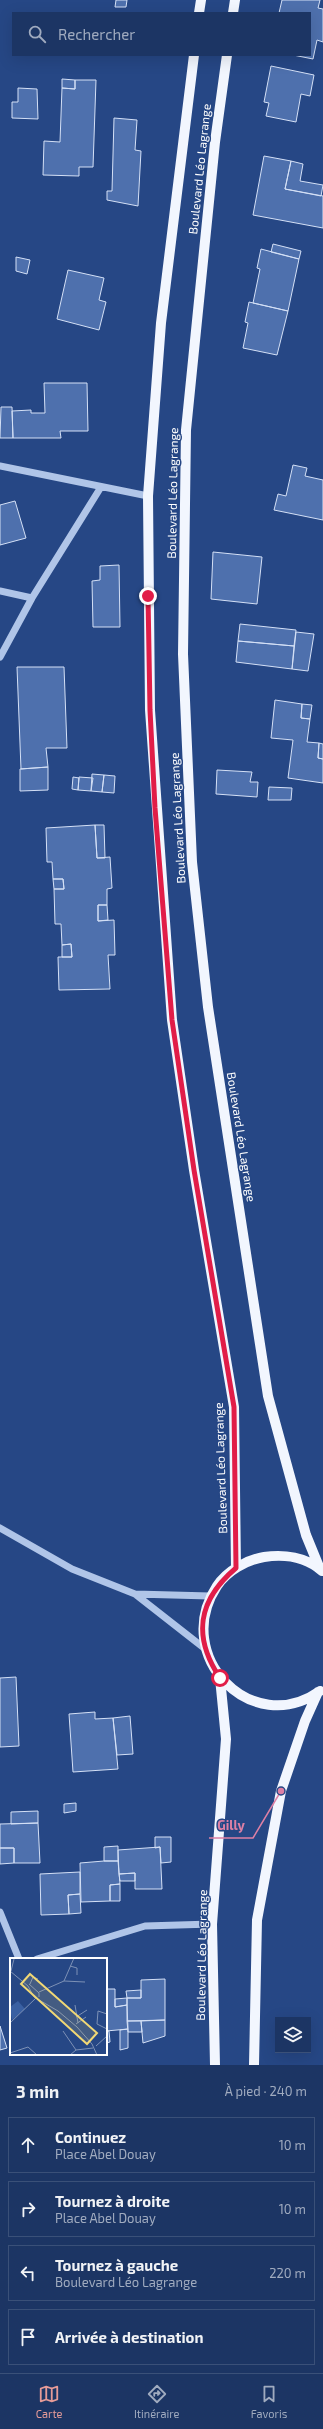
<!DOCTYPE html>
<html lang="fr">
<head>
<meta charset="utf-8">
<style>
  :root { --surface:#1c3564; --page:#253d6a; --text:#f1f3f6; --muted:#a0abbf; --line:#3a5078; --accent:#e69b98 }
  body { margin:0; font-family:"Exo 2",sans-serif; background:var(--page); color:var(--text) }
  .controls { position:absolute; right:12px; bottom:12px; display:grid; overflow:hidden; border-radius:0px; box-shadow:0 4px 16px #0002 }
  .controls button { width:36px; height:36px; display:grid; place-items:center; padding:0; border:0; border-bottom:1px solid var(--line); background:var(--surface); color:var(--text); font:20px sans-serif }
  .stop { position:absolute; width:12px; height:12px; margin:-9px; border:3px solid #e11d48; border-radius:50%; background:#fff }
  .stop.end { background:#e11d48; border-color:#fff; box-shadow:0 1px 4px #0008 }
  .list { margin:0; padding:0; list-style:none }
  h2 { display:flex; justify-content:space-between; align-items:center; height:52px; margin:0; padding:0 16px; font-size:17px }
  h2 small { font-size:13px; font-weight:400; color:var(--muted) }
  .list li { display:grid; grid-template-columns:26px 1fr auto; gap:12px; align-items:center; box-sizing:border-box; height:56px; margin:0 8px 8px; padding:0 8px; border:1px solid var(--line); border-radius:0px }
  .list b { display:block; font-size:15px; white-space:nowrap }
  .list p { margin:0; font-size:13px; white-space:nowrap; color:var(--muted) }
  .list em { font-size:13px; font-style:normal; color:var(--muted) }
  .icon { flex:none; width:22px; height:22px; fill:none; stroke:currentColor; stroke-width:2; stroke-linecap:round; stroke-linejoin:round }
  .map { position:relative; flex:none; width:323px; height:2065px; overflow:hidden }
  .search { position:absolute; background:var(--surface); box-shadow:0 4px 16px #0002; left:12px; right:12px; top:12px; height:44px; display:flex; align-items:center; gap:10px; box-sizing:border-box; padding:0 14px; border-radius:0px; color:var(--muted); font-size:15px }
  .sheet { height:308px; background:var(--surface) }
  nav { display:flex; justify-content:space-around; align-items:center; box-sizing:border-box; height:56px; border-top:1px solid var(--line); background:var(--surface); font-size:11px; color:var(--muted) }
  nav a { display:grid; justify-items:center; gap:2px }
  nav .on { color:var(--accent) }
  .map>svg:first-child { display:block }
  .building { fill:#4e70ad; stroke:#d4e0f6 }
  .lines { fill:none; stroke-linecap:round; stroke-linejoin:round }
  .minor { stroke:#b0c5e8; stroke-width:7 }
  .major { stroke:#f2f6fe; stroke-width:10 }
  .route { stroke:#e11d48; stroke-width:5 }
  .labels { text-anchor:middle; stroke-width:3; stroke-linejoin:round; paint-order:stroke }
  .street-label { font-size:12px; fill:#fff; stroke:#264785 }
  .inset-road { fill:none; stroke:#7d91b6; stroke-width:1 }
  .view { fill:#f1d875; fill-opacity:0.15; stroke:#f1d875; stroke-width:2 }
  .inset-edge { fill:none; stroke:#fff; stroke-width:2 }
  .leader { fill:none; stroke:#dd80a5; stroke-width:1.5 }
  .callout-dot { fill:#dd80a5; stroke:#264785; stroke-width:1.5 }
  .callout-label { font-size:13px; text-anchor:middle; font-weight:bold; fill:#dd80a5; stroke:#264785; stroke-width:3; stroke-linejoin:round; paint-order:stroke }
</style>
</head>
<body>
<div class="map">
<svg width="323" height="2065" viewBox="0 0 323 2065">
  <rect width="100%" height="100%" fill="#264785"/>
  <path class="building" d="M 116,0 L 127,0 L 126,7 L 115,7 Z
    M 282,0 L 320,0 L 318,8 L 323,9 L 323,42 L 317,40 L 313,59 L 293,55 L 310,55 L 310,13 L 279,13 Z
    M 271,66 L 314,75 L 310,96 L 301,94 L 296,122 L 266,116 L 269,103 L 264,102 Z
    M 62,79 L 75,80 L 75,89 L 62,88 Z
    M 75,80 L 96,80 L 93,167 L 79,167 L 79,176 L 43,175 L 44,141 L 60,142 L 62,88 L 75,89 Z
    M 18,88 L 37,89 L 38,119 L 12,118 L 12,102 L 18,102 Z
    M 114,118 L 137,120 L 135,150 L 141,151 L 138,206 L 107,200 L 107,191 L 112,191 Z
    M 264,156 L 291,161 L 285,189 L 323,196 L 323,228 L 253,215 Z
    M 291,161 L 303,164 L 300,181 L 323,185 L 321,196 L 285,189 Z
    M 273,244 L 301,251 L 299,259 L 271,252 Z
    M 261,249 L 299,259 L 288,311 L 253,303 L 260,269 L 257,268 Z
    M 16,257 L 30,260 L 27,274 L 16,271 Z
    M 68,270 L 104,278 L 99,300 L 106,302 L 99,330 L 57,319 Z
    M 249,302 L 288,311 L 277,355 L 243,348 L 248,323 L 245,322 Z
    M 44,383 L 87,383 L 88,431 L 60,431 L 61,438 L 13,438 L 12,411 L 31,410 L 31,413 L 45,413 Z
    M 1,407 L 12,407 L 13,438 L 0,438 Z
    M 293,465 L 307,468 L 305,476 L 323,480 L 323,520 L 274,510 L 278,494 L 286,496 Z
    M 15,501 L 26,538 L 0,545 L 0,505 Z
    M 213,552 L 262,557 L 257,604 L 211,599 Z
    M 119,565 L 120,627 L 93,627 L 92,581 L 100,580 L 100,566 Z
    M 240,624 L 296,630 L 294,646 L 238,641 Z
    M 296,632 L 314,634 L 308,671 L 292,669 Z
    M 238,641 L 294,646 L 292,669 L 236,662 Z
    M 17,667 L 64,667 L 67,748 L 46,748 L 48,767 L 21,769 Z
    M 275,700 L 302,704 L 301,718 L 310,719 L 307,742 L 319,743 L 318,758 L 323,759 L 323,783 L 288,778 L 293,740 L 271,738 Z
    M 302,704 L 312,705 L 310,719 L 301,718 Z
    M 319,743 L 323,744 L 323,759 L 318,758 Z
    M 48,767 L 48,790 L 20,791 L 20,769 Z
    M 217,770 L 252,772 L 250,782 L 258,782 L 257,797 L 216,794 Z
    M 92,774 L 104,775 L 102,792 L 91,791 Z
    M 104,775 L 115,776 L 114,793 L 102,792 Z
    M 73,777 L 79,778 L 78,790 L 72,789 Z
    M 79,777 L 93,778 L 91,791 L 78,790 Z
    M 269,787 L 292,788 L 291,800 L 268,800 Z
    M 95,825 L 97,858 L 110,857 L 112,888 L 107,889 L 107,905 L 98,905 L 98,921 L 114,920 L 115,955 L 108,955 L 110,989 L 59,990 L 58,957 L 72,957 L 71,944 L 62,945 L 61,924 L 55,924 L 54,889 L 64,889 L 63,879 L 53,879 L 52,862 L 47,862 L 46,828 Z
    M 95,825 L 104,825 L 105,858 L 97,858 Z
    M 53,879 L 63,879 L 64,889 L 54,889 Z
    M 98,905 L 107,905 L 108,920 L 98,921 Z
    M 71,944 L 72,957 L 62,957 L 62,945 Z
    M 16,1677 L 19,1746 L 0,1747 L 0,1678 Z
    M 95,1712 L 95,1719 L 113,1718 L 118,1769 L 73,1772 L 69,1714 Z
    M 130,1716 L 133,1754 L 117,1755 L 113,1718 Z
    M 76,1803 L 76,1811 L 64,1813 L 64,1804 Z
    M 38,1811 L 38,1823 L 11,1824 L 11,1812 Z
    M 38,1823 L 40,1863 L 14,1863 L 14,1848 L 0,1848 L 0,1824 Z
    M 155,1837 L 171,1837 L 171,1862 L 161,1863 L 160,1847 L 155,1848 Z
    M 118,1846 L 118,1861 L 104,1861 L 104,1847 Z
    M 160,1847 L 162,1889 L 135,1889 L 135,1873 L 119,1874 L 118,1850 Z
    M 0,1848 L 14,1848 L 14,1863 L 0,1864 Z
    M 104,1861 L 118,1861 L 120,1884 L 110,1885 L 110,1901 L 81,1902 L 80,1863 Z
    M 80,1872 L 80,1894 L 68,1895 L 69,1914 L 41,1915 L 40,1874 Z
    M 135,1873 L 135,1881 L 120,1881 L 119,1874 Z
    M 120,1884 L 120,1901 L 110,1901 L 110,1885 Z
    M 80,1894 L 81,1913 L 69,1914 L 68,1895 Z
    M 165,1979 L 165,2020 L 127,2021 L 127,1998 L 141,1998 L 141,1980 Z
    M 106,1989 L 115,1989 L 115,2007 L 127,2005 L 128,2029 L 106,2031 Z
    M 141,1990 L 141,1998 L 127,1998 L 126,1991 Z
    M 127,1998 L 127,2005 L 115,2007 L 115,1999 Z
    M 165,2020 L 165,2036 L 143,2043 L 141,2021 Z
    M 127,2021 L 141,2021 L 142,2032 L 128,2032 Z
    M 0,2026 L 7,2048 L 0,2050 Z
    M 128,2029 L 128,2048 L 120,2050 L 120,2030 Z
    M 106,2031 L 109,2031 L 110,2042 L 106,2043 Z"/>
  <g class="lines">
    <path class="minor" d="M 0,466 L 148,496
      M 0,591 L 32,598
      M 0,657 L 32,598 L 101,487
      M 0,1528 L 72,1569 L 135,1594 L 204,1648
      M 135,1594 L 210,1596
      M 0,1912 L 19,1959
      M 37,1959 L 145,1926 L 212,1924"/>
    <path class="major" d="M 199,13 L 201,0
      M 233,13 L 235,0
      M 194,55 L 161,323 L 148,496 L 150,710 L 172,1020 L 194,1170 L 234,1407 L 236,1568
      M 227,55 L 215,142 L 186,430 L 183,654 L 192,862 L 208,1007 L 268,1396 L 306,1535 L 320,1569
      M 320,1691 C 252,1739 171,1656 217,1586 C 227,1571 246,1560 264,1557 C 284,1554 306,1557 322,1571
      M 215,2065 L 212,1924 L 226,1739 L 220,1678
      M 254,2065 L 257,1920 L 281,1791 L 305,1721 L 318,1692"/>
  </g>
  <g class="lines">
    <path class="route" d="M 148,596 L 150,710 L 155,808 L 172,1020 L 194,1170 L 234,1407 L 236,1568 C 198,1600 192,1636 220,1678"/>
  </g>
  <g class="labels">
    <g class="street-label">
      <text transform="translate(200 169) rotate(-84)" y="4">Boulevard Léo Lagrange</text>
      <text transform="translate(173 493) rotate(-89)" y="4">Boulevard Léo Lagrange</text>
      <text transform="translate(178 818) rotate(-93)" y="4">Boulevard Léo Lagrange</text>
      <text transform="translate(241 1137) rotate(81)" y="4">Boulevard Léo Lagrange</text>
      <text transform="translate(221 1468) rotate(-92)" y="4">Boulevard Léo Lagrange</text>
      <text transform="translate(202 1955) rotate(-89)" y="4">Boulevard Léo Lagrange</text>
    </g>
  </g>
  <g transform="translate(10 1958)">
    <rect width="97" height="97" fill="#264785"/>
    <path d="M 8,43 L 15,51 L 2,62 L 0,49 Z" fill="#3a60a2"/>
    <path class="inset-road" d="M 60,8 L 67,10 L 67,17M 0,13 L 18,28 L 24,39 L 48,53 L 67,69 L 82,86 L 87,97M 1,13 L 4,1M 54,23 L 75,24M 19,26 L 29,35 L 29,39M 20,26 L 23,19 L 28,21M 29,34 L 54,23 L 64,0M 65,47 L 68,65M 97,56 L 88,53 L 87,66 L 97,71M 66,59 L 77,52M 0,65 L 26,40M 66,66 L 76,59M 53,73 L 66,92M 86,88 L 97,78M 0,95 L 18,89 L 27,97M 60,97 L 66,92 L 83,90"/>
    <path class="view" d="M 20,16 L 87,75 L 77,86 L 11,26 Z"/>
    <rect width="97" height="97" class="inset-edge"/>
  </g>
  <path class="leader" d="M281 1791L253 1838H209"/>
  <circle class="callout-dot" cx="281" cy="1791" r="4"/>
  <g class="callout-label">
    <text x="231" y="1830">Gilly</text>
  </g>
</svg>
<div class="controls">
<button><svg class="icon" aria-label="layers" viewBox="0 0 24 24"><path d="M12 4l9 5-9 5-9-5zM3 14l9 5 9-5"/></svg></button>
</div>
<div class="stop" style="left:220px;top:1678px"></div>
<div class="stop end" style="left:148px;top:596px"></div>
<div class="search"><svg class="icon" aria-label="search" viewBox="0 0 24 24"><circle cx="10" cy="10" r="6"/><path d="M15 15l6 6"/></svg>Rechercher</div>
</div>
<section class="sheet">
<h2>3 min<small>À pied · 240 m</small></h2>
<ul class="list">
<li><svg class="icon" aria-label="ahead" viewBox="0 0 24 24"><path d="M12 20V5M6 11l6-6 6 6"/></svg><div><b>Continuez</b><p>Place Abel Douay</p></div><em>10 m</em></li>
<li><svg class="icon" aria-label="right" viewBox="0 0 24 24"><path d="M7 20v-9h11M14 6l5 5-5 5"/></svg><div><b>Tournez à droite</b><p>Place Abel Douay</p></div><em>10 m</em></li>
<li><svg class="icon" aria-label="left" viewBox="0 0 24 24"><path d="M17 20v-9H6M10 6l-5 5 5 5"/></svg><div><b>Tournez à gauche</b><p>Boulevard Léo Lagrange</p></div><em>220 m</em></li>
<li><svg class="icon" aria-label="arrive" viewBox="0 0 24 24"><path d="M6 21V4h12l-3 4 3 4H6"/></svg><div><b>Arrivée à destination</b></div></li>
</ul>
</section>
<nav>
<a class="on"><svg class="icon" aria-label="map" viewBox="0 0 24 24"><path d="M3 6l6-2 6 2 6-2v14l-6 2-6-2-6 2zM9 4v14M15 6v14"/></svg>Carte</a>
<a><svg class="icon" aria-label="directions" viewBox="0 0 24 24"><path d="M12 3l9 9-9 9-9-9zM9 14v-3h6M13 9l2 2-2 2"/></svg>Itinéraire</a>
<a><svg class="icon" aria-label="saved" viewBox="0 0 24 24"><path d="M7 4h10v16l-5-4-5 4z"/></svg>Favoris</a>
</nav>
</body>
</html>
